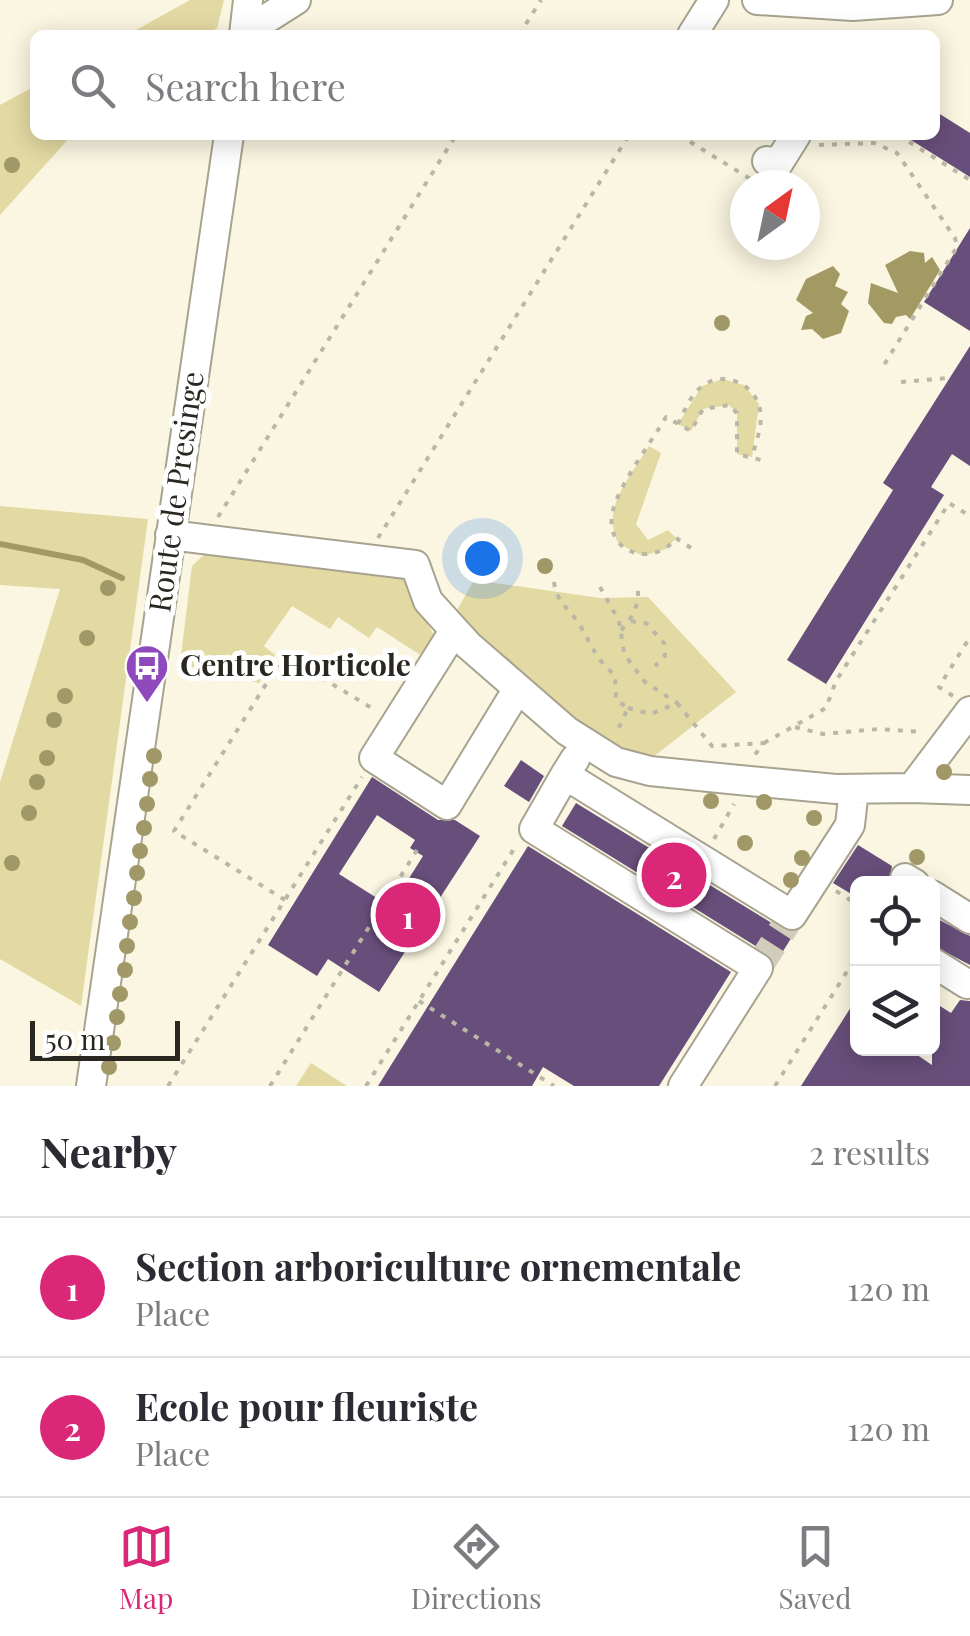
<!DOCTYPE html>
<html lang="en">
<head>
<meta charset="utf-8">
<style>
  :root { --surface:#fff; --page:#f2f2f3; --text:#2b2b33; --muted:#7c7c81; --line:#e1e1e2; --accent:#db2777 }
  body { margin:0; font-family:"Playfair Display",serif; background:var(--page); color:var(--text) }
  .controls { position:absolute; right:30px; bottom:30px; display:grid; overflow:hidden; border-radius:15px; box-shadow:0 5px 25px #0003 }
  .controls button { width:90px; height:90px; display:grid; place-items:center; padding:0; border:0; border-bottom:2px solid var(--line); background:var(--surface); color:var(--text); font:50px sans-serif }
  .compass { position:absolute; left:730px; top:170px; width:90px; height:90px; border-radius:50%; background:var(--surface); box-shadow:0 5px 25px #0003; rotate:33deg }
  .scale { position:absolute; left:30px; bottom:25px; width:150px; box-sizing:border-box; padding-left:10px; border:5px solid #292720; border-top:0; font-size:28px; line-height:35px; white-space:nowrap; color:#292720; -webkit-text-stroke:8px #fff; paint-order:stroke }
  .you { position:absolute; left:482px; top:558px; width:35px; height:35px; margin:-25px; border:8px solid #fff; border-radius:50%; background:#1a73e8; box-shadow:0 0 0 15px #1a73e833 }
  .badge { display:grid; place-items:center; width:65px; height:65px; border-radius:50%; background:var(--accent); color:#fff; font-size:32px; font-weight:700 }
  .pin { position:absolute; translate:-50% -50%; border:5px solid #fff; box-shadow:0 2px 10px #0006 }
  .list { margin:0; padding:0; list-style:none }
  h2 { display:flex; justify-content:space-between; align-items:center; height:130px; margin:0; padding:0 40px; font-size:42px }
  h2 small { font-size:32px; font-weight:400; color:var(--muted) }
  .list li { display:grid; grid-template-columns:65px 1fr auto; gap:30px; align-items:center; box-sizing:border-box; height:140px; padding:0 40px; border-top:2px solid var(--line) }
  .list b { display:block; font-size:38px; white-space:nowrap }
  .list p { margin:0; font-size:32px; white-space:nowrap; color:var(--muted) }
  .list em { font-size:32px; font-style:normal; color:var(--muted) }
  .icon { flex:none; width:55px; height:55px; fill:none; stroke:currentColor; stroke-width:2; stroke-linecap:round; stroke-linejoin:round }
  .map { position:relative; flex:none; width:970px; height:1086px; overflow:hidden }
  .search { position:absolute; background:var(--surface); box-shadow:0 5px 25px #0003; left:30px; right:30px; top:30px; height:110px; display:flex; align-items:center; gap:25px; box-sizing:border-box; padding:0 35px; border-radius:15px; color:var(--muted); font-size:38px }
  .sheet { height:410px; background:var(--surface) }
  nav { display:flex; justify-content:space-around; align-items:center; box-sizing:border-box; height:140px; border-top:2px solid var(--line); background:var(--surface); font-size:28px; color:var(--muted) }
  nav a { display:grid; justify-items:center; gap:5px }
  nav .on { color:var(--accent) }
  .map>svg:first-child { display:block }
  .green { fill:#e3d9a3 }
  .water { fill:#a39a63 }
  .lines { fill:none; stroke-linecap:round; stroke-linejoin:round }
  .stream { stroke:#a39a63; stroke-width:6 }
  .building { fill:#684f7b; fill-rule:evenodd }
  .minor-tunnel { stroke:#d0cdba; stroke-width:28; stroke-dasharray:28 14; stroke-linecap:butt }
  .minor-casing { stroke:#a7a390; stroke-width:32 }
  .path { stroke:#bbb7a7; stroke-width:4; stroke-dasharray:5 8; stroke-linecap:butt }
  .minor { stroke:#fff; stroke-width:28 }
  .tree { fill:#a09867 }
  .labels { text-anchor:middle; stroke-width:10; stroke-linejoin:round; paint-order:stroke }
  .street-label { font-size:30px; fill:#292720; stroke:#fff }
  .poi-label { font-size:30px; font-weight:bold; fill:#292720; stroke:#fff; text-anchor:start }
</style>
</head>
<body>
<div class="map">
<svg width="970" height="1086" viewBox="0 0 970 1086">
  <rect width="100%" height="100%" fill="#faf6e1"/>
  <path class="green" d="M 190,0 L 224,0 L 217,28 L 207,35 L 127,35 Z
    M 35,86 L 35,135 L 72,135 L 0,215 L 0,105 Z
    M 722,379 L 744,385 L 759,404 L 752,457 L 737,454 L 737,414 L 729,405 L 703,409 L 691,431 L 678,424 L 702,386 Z
    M 649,446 L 661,453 L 636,524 L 648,540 L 668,530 L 676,538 L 666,549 L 643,556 L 619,544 C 599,510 631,476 649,446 Z
    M 0,506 L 148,519 L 81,1006 L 0,959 L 0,782 L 60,589 L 0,585 Z
    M 207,552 L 402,576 L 436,639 L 425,658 L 377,627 L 369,638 L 338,617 L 330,629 L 292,606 L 264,646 L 275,655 L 259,683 L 180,664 L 192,566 Z
    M 474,580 L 600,598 L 648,597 L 736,692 L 648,761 L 615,755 L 470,630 L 456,612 Z
    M 311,1063 L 347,1086 L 296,1086 Z"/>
  <path class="water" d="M 910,251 L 924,253 L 925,263 L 932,257 L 940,270 L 910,319 L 906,315 L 896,317 L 892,324 L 884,323 L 868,303 L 871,283 L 898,293 L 885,265 Z
    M 833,266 L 840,274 L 835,286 L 848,292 L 841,304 L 849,311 L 841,333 L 823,339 L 812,329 L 801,330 L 806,316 L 813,313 L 796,300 L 806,279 Z"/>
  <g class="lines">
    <path class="stream" d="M 0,544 L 83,560 L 122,578"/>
  </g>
  <path class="building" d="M 935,111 L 970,133 L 970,177 L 903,135 L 935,135 Z
    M 970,228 L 970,331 L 924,302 Z
    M 970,346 L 970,466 L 952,454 L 931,487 L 944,495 L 826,684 L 787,660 L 893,490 L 883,483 Z
    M 521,760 L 544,776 L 529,802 L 504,786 Z
    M 372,777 L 438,820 L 455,820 L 480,836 L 379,992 L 328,959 L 317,976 L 268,945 ZM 377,815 L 415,840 L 410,848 L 423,856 L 391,907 L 339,874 Z
    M 576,803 L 783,930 L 795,932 L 775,964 L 767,953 L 562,826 Z
    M 858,845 L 892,866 L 889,884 L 858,884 L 858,898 L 833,883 Z
    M 528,846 L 731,972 L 659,1086 L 574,1086 L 543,1067 L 532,1086 L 378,1086 Z
    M 932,916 L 970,936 L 970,965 L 932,945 Z
    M 858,996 L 858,1048 L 907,1048 L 932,1065 L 932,1001 L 951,1013 L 960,1000 L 970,1001 L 970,1086 L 801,1086 Z"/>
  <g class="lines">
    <path class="minor-tunnel" d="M 758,968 L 792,915"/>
    <g class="minor-casing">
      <path id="minor" d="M 757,0 L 853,6 L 938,0
        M 244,33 L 296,0
        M 244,35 L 248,0
        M 692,35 L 714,0
        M 767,161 L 776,167 L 796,135
        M 170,535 L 415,565 L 428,601 L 468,645 L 567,731 L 616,762 L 650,771 L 739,780 L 836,789 L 912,788 L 970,711
        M 454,631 L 374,758 L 447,805 L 517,690
        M 575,759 L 565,775 L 792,915 L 850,825 L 854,789
        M 565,775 L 534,829 L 758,968 L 683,1086
        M 912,788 L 970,790
        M 905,878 L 915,884
        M 932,895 L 970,919
        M 932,962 L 967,984
        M 91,1086 L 229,135"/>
    </g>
    <path class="path" d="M 519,35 L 541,0
      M 679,135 L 752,180
      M 898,135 L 970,180
      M 819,145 L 874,143 L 897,153 L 955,238 L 957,247 L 882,368
      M 901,382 L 949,378
      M 678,424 C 685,410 691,393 705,384 C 726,371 756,385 760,410 C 763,425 756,442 752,457
      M 218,517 L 456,135
      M 378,538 L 629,135
      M 691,548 L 676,538 C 655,567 606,555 612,515 C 616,488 651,443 666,417 L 691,431 L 703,409 L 729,405 L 737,413 L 737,454 L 765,461
      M 554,582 C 557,603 567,606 578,622 C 591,643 595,659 615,675 L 616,700 L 628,708 L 616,734
      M 600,587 L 619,621 L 624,652 L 631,664 L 645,682 L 677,703
      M 631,621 L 646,623 L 664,643 L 665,656 L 655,666
      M 621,630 C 632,619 641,603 637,586
      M 953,696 L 939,687 L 970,637
      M 628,708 L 651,714 L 677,703 L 712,746 L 764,743 L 753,757
      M 795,727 L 823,734 L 879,729 L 922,732
      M 764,743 L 826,708 L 836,681 L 949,503 L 970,516
      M 714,839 L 734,804
      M 836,891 L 858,905
      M 285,900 L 174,831 L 273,673 L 289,658 L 375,710
      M 419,1001 L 554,1086
      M 168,1086 L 362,777
      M 270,1086 L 417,850
      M 366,1086 L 517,844
      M 775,1086 L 858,954"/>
    <use href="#minor" class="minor"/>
  </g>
  <g class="tree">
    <circle cx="12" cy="165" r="8"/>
    <circle cx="722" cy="323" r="8"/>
    <circle cx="545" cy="566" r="8"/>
    <circle cx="108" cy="588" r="8"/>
    <circle cx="87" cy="638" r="8"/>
    <circle cx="65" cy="696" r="8"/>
    <circle cx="54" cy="720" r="8"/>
    <circle cx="154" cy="756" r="8"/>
    <circle cx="47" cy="758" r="8"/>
    <circle cx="944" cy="772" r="8"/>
    <circle cx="150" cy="779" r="8"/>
    <circle cx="37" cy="782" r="8"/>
    <circle cx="711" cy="801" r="8"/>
    <circle cx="764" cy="802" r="8"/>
    <circle cx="147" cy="804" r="8"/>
    <circle cx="29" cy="813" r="8"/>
    <circle cx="814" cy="818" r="8"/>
    <circle cx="144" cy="828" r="8"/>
    <circle cx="745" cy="843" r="8"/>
    <circle cx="140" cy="851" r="8"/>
    <circle cx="917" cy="857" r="8"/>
    <circle cx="802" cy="858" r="8"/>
    <circle cx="12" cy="863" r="8"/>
    <circle cx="137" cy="873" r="8"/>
    <circle cx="791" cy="880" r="8"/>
    <circle cx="134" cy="898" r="8"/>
    <circle cx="130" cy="922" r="8"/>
    <circle cx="127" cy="946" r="8"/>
    <circle cx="125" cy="970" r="8"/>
    <circle cx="120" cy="994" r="8"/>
    <circle cx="117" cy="1017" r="8"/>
    <circle cx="113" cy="1043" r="8"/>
    <circle cx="109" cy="1067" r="8"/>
  </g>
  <defs>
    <g id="bus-pin" transform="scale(2.25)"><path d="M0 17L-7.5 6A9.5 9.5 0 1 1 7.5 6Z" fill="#8e49bd" stroke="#fff"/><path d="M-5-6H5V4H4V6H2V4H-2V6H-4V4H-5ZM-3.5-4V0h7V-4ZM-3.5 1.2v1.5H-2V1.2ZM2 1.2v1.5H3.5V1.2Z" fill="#fff"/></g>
  </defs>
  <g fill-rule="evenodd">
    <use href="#bus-pin" x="147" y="666"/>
  </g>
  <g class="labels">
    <g class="street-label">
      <text transform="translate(177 492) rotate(-82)" y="10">Route de Presinge</text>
    </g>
    <g class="poi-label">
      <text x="180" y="676">Centre Horticole</text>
    </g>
  </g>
</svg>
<div class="controls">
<button><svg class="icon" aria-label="locate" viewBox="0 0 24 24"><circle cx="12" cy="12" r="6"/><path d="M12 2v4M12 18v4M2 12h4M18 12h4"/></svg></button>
<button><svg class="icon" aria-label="layers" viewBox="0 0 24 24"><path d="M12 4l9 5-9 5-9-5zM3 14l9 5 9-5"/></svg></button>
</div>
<svg class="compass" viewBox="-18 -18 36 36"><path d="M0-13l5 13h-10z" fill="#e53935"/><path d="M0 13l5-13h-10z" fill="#7c7c81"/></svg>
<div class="scale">50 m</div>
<div class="you"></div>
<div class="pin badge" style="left:408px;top:915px">1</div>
<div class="pin badge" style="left:674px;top:875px">2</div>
<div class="search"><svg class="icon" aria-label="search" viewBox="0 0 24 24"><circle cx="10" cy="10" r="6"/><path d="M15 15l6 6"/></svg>Search here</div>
</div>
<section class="sheet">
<h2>Nearby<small>2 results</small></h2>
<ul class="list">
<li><span class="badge">1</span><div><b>Section arboriculture ornementale</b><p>Place</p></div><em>120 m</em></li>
<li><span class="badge">2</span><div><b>Ecole pour fleuriste</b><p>Place</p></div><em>120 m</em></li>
</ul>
</section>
<nav>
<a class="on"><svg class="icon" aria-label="map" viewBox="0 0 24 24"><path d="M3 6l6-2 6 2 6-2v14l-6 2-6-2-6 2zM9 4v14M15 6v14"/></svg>Map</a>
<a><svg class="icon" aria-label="directions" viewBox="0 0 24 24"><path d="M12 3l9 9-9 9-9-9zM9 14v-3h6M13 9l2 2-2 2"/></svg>Directions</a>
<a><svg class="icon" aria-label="saved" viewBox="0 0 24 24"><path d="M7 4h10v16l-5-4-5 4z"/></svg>Saved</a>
</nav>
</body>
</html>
